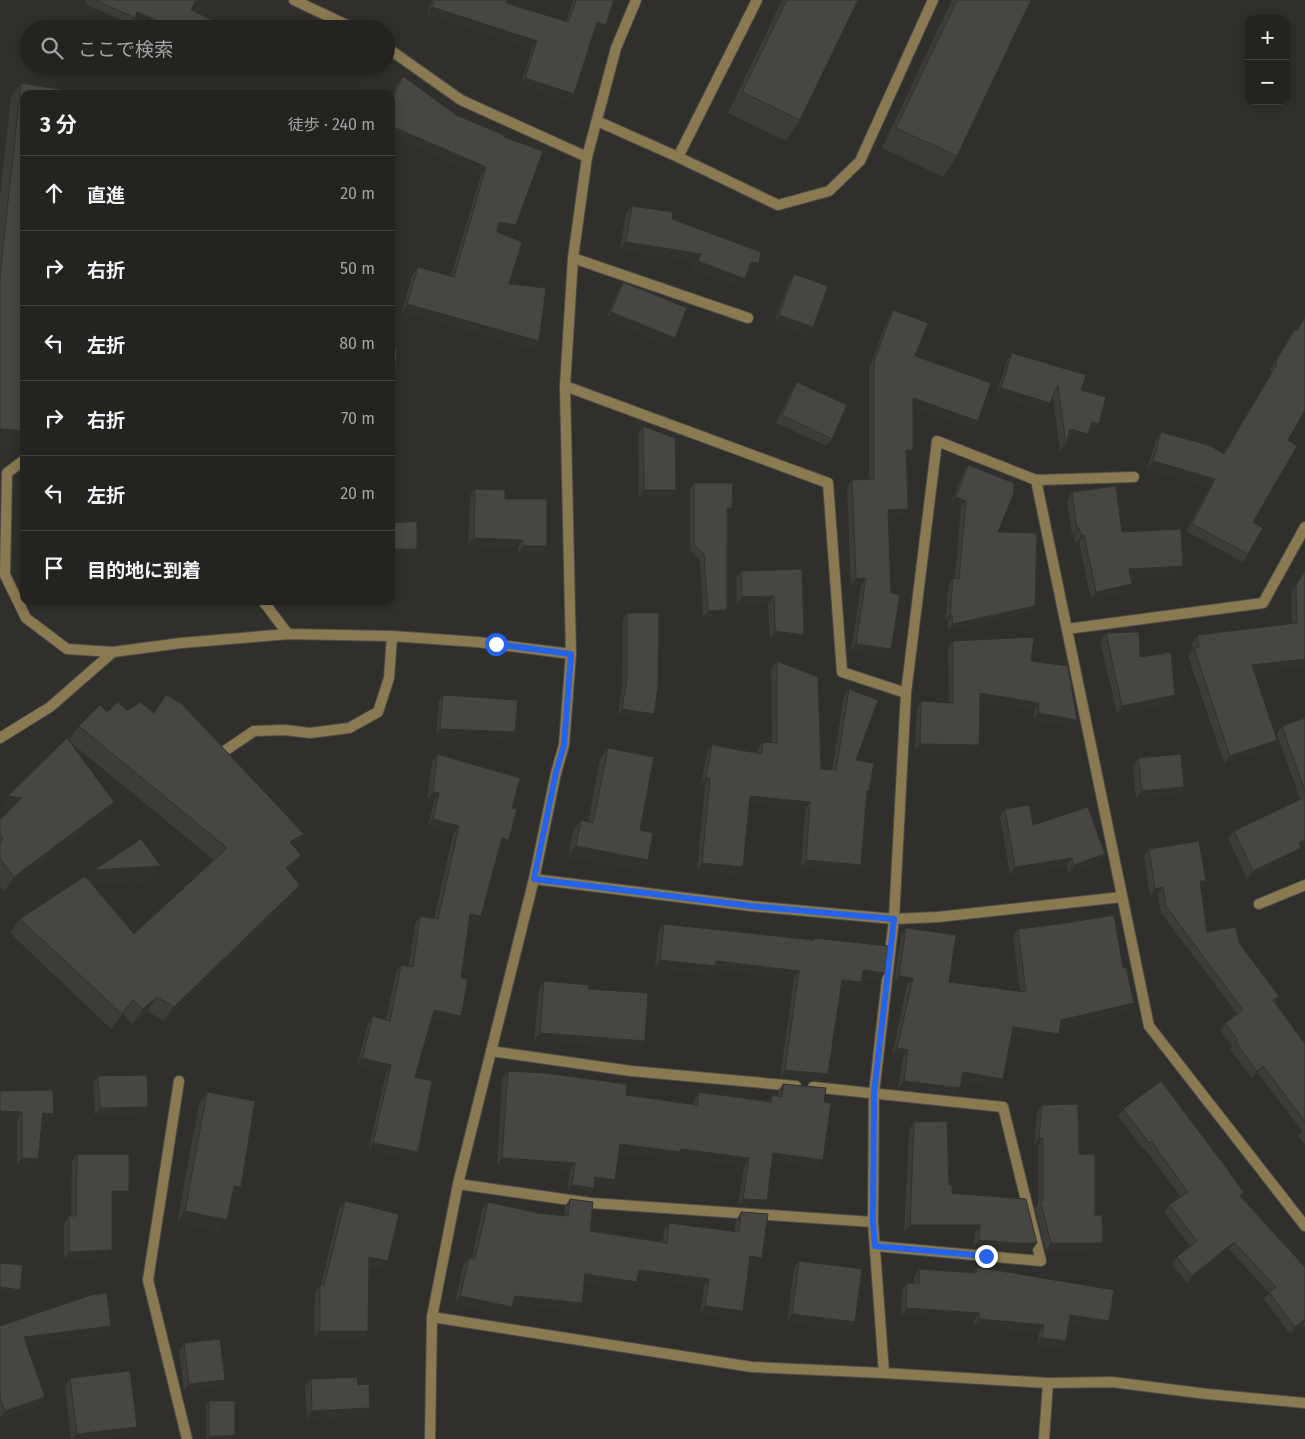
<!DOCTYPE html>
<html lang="ja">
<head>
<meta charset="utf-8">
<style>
  :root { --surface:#252320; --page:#2d2b29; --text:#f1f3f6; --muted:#a3a4a5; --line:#42403e }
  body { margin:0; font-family:"Fira Sans","Noto Sans JP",sans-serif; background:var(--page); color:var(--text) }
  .controls { position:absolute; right:15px; top:15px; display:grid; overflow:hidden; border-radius:10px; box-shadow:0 2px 12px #0003 }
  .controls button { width:45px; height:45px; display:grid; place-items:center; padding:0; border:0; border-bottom:1px solid var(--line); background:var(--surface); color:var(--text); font:25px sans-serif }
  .stop { position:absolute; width:15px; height:15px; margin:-11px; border:4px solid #2563eb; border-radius:50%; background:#fff }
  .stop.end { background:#2563eb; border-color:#fff; box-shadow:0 1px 5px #0008 }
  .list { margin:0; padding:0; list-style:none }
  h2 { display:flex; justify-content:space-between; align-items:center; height:65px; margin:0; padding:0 20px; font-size:21px }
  h2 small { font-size:16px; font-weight:400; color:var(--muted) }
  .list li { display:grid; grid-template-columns:32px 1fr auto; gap:15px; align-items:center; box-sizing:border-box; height:75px; padding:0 20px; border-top:1px solid var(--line) }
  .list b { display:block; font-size:19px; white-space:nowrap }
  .list em { font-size:16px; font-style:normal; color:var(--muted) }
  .icon { flex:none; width:28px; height:28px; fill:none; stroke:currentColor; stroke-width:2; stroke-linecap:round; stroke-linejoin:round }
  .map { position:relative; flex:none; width:1305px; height:1439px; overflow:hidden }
  .search { position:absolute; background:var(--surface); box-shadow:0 2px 12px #0003; left:20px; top:20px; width:375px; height:55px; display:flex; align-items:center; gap:12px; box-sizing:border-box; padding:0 18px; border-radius:28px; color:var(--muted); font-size:19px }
  .panel { position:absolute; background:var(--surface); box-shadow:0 2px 12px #0003; left:20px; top:90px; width:375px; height:515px; border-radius:10px }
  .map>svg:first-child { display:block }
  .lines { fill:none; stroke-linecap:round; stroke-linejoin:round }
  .service-casing { stroke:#4f4d49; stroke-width:12 }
  .minor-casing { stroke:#4f4d49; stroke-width:12 }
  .tertiary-casing { stroke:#4f4d49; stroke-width:12 }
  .service { stroke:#8a7a51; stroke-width:10 }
  .minor { stroke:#8a7a51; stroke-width:10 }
  .tertiary { stroke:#8a7a51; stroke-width:10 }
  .wall { fill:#3e3c39 }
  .shaded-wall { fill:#32312e }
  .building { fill:#484642; stroke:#32312e }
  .route { stroke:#2563eb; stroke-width:6 }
</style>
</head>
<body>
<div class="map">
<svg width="1305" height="1439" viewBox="0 0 1305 1439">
  <rect width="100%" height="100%" fill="#312f2b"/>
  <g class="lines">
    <g class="service-casing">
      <path id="service" d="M 597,121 L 678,157 L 778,205 L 829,191 L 860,161 L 933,0
        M 678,157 L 757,0
        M 24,460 L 7,473 L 5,575 L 26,618 L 67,649 L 113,652 L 181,643 L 288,634 L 392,636 L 477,642 L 571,654
        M 263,601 L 288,634
        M 0,738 L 50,707 L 113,652
        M 223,752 L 254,731 L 285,730 L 310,733 L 349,728 L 378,712 L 389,678 L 392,636"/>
    </g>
    <g class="minor-casing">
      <path id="minor" d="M 294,0 L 355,29
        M 386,47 L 461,100 L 587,157
        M 573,258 L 748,318
        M 565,386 L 828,483 L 842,672 L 906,693
        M 1036,480 L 1134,477
        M 1067,629 L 1263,603 L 1305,527
        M 534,879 L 751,906 L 894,919 L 938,917 L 1122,897
        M 1259,904 L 1305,885
        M 491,1051 L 631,1071 L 796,1086
        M 179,1081 L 148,1280 L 187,1439
        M 813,1087 L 1003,1107 L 1041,1261 L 875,1246
        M 458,1184 L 591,1203 L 873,1222
        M 432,1317 L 752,1367 L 884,1373 L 1048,1383 L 1112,1382 L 1207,1394 L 1305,1403
        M 884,1373 L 873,1222 L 874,1093 L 894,919 L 906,693 L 937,441 L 1036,480 L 1149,1026 L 1305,1226
        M 1044,1439 L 1048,1383"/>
    </g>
    <g class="tertiary-casing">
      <path id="tertiary" d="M 430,1439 L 432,1317 L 458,1184 L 534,879 L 556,773 L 564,745 L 571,654 L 565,386 L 573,258 L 587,157 L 616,48 L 636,0"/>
    </g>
    <use href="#service" class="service"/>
    <use href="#minor" class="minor"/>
    <use href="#tertiary" class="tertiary"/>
  </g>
  <path class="wall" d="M 86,0 L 196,0 L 191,10 L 231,29 L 156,29 L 134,19 L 130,24 L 85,4 Z
    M 432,0 L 507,0 L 506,3 L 566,22 L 573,0 L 614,0 L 606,25 L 600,32 L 594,30 L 574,94 L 568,101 L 520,86 L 532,49 L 427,15 Z
    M 782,0 L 858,0 L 800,120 L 786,141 L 728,113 Z
    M 952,0 L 1031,0 L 957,156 L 943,177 L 882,148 Z
    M 233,66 L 255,66 L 250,74 Z
    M 403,76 L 456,115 L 504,137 L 516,225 L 511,232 L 497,230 L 497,232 L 509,284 L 539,341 L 533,349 L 402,312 L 412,275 L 418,267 L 451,276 L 481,175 L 391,136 L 391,97 L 397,84 Z
    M 21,83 L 24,94 L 24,447 L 0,445 L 0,196 L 11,97 Z
    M 632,206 L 672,219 L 753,271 L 748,270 L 745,279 L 739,286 L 693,269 L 696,262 L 620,250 L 626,213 Z
    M 794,274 L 808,335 L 774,323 L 789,282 Z
    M 623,282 L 675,338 L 670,346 L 606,320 L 618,290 Z
    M 893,310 L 915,356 L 973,428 L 913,407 L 913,450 L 908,457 L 907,457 L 908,509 L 903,517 L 888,517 L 891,649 L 886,656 L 851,651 L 861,586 L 851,586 L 847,487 L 852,480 L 869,479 L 869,369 L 888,318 Z
    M 1305,316 L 1305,410 L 1288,440 L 1253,522 L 1248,554 L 1243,562 L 1186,531 L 1210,487 L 1147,469 L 1156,440 L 1161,432 L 1223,454 L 1272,371 L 1270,370 L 1289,337 L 1295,329 L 1296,331 Z
    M 1012,353 L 1081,390 L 1099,424 L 1093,432 L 1089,430 L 1088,434 L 1083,442 L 1068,437 L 1066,444 L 1060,451 L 1053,397 L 1045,411 L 996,395 L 1007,361 Z
    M 797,382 L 832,439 L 826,446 L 776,423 L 792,389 Z
    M 643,426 L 676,490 L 671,498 L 639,498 L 638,434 Z
    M 968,465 L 998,532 L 1031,612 L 948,630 L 948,621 L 945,621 L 949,584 L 953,578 L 955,579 L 961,507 L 951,503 L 964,471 Z
    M 694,483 L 728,514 L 727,610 L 722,616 L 703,617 L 700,560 L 690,550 L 690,489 Z
    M 475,489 L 505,499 L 547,546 L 541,554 L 518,554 L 518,547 L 468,546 L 470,496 Z
    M 1072,492 L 1122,532 L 1177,574 L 1131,577 L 1132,584 L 1127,592 L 1091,599 L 1079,543 L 1076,544 L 1074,535 L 1072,536 L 1067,500 Z
    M 802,569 L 798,643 L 770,638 L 768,604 L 737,605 L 736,578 L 741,571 Z
    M 1305,569 L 1305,667 L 1293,667 L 1254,672 L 1277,740 L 1272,748 L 1224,763 L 1188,656 L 1193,650 L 1192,643 L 1197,635 L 1292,624 L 1291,592 Z
    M 627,613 L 649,720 L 618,715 L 622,685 L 623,620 Z
    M 1106,633 L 1140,657 L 1175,695 L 1170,703 L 1117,714 L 1100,641 Z
    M 953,641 L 1031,661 L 1072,727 L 1033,720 L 1034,710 L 980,700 L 974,752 L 915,750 L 917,708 L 921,701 L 949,703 L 948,648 Z
    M 777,661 L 821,769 L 832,769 L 844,696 L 849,689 L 856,760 L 866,796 L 856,872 L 801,868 L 805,810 L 749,803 L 738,874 L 697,871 L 705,785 L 701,785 L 707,752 L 712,745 L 758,753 L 758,749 L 763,742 L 772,743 L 771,668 Z
    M 166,695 L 301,855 L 289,872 L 290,899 L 164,1021 L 147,1011 L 132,1024 L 123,1014 L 111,1029 L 10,933 L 20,919 L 87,880 L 151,881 L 91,884 L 134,934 L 214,860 L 70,742 L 104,817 L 4,891 L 0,887 L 0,820 L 8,812 L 0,811 L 69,740 L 79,726 L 107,712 L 127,711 L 153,713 Z
    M 443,695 L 515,732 L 511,738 L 436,735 L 439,701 Z
    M 1305,718 L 1305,845 L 1301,847 L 1301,848 L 1296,856 L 1247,879 L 1228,838 L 1234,831 L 1300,799 L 1277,734 L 1282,726 Z
    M 608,748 L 640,830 L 648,860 L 640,871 L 568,857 L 573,831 L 581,820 L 588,822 L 600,759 Z
    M 437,754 L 512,808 L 504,847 L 500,846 L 476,924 L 469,922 L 461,978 L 461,1016 L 456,1023 L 431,1018 L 415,1077 L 413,1160 L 368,1151 L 386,1073 L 357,1065 L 368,1024 L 373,1016 L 386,1020 L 396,972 L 401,965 L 409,966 L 415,924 L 420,916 L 434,919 L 453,834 L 428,827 L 434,800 L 427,800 L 432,762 Z
    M 1138,758 L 1179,795 L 1136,799 L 1133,766 Z
    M 1005,809 L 1033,825 L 1105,854 L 1099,862 L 1069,873 L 1066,866 L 1010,875 L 1000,817 Z
    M 1149,849 L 1201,888 L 1207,932 L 1239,943 L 1279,996 L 1275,1002 L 1305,1044 L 1305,1145 L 1298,1136 L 1302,1131 L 1258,1073 L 1252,1078 L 1230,1049 L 1232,1046 L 1220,1030 L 1225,1023 L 1237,1014 L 1161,913 L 1158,894 L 1150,896 L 1144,856 Z
    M 664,924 L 813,940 L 815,938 L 880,981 L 862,978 L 861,982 L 856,990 L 840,988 L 823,1081 L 780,1078 L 794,978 L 714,969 L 710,974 L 655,968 L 659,931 Z
    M 906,928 L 949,982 L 1020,992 L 1013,936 L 1018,929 L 1129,1011 L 1060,1027 L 1054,1041 L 1011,1035 L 1003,1079 L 998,1087 L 961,1080 L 955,1095 L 898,1088 L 903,1058 L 892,1055 L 907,985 L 894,983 L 901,935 Z
    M 544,981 L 588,989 L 639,1049 L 534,1040 L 539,989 Z
    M 508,1071 L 626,1095 L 693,1104 L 694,1100 L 699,1092 L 768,1101 L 772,1095 L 778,1096 L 778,1091 L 783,1084 L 824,1102 L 818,1168 L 772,1161 L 761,1208 L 738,1206 L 744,1166 L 677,1157 L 675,1159 L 618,1152 L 610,1187 L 594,1185 L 594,1188 L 589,1196 L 567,1193 L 570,1170 L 497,1166 L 502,1078 Z
    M 98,1076 L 148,1107 L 143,1114 L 95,1115 L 93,1083 Z
    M 0,1091 L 54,1114 L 48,1122 L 42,1121 L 38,1159 L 32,1167 L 17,1166 L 17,1120 L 0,1119 Z
    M 207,1092 L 233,1198 L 232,1198 L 219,1232 L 177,1223 L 199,1104 Z
    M 1042,1105 L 1079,1154 L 1103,1243 L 1097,1250 L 1046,1251 L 1035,1208 L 1038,1204 L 1038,1146 L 1034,1146 L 1037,1112 Z
    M 1123,1109 L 1244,1193 L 1241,1197 L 1304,1266 L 1305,1266 L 1305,1327 L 1303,1324 L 1290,1334 L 1264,1299 L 1269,1293 L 1229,1249 L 1187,1283 L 1172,1264 L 1177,1257 L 1190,1246 L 1164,1212 L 1169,1205 L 1181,1197 L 1145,1149 L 1144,1150 L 1118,1116 Z
    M 914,1122 L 949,1185 L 952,1193 L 1037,1243 L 1031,1251 L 1007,1251 L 973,1248 L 975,1233 L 904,1233 L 909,1130 Z
    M 77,1154 L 123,1198 L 112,1198 L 107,1258 L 64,1259 L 64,1224 L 69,1216 L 71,1216 L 72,1161 Z
    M 570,1199 L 590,1231 L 663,1242 L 664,1231 L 669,1223 L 734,1232 L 736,1220 L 741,1212 L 757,1265 L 749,1264 L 737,1319 L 700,1314 L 704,1287 L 638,1278 L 632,1290 L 584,1283 L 582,1303 L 577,1311 L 513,1304 L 512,1307 L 507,1315 L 455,1304 L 463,1265 L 469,1258 L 472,1258 L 482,1210 L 488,1202 L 538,1213 L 564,1216 L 565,1206 Z
    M 345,1201 L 382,1269 L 369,1266 L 368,1331 L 363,1339 L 314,1338 L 315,1292 L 320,1285 L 321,1285 L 339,1209 Z
    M 799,1261 L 855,1322 L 849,1330 L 787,1322 L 794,1269 Z
    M 977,1267 L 1104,1329 L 1068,1323 L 1066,1341 L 1061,1348 L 1037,1345 L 1039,1333 L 974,1326 L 974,1321 L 901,1315 L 902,1290 L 907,1283 L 914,1283 L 914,1276 L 919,1269 L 973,1272 Z
    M 0,1326 L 111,1326 L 106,1333 L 26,1344 L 45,1397 L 39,1405 L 0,1418 Z
    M 184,1343 L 225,1380 L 220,1387 L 184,1391 L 179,1351 Z
    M 70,1378 L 137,1427 L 132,1434 L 93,1439 L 71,1439 L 65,1386 Z
    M 311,1379 L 358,1385 L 365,1416 L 307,1419 L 305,1386 Z
    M 209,1401 L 235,1435 L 232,1439 L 206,1439 L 206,1405 Z"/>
  <path class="shaded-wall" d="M 432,7 L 537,41 L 532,49 L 427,15 Z
    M 137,12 L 177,29 L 156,29 L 134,19 Z
    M 597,22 L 606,25 L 600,32 L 592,29 Z
    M 525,78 L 574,94 L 568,101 L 520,86 Z
    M 391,126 L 486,167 L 481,175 L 391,136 Z
    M 499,222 L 516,225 L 511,232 L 494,230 Z
    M 626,242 L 701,254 L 696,262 L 620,250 Z
    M 698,261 L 745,279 L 739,286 L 693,269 Z
    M 751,262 L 759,263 L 753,271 L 746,269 Z
    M 407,304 L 539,341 L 533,349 L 402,312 Z
    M 611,312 L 675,338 L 670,346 L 606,320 Z
    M 779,315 L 813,327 L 808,335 L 774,323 Z
    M 1001,388 L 1050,403 L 1045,411 L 996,395 Z
    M 913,398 L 978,421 L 973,428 L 908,405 Z
    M 1092,422 L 1099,424 L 1093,432 L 1087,430 Z
    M 0,429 L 24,431 L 24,447 L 0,445 Z
    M 1070,429 L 1088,434 L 1083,442 L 1065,436 Z
    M 906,450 L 913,450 L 908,457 L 901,457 Z
    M 1153,461 L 1215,479 L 1210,487 L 1147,469 Z
    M 644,490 L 676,490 L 671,498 L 639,498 Z
    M 956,497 L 966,501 L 961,507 L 951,503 Z
    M 727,508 L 732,508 L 728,514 L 723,514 Z
    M 908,509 L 903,517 L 883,517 L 888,510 Z
    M 1077,528 L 1079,528 L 1074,535 L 1072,536 Z
    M 1084,535 L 1079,543 L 1076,544 L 1081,536 Z
    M 474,538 L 523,540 L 518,547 L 468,546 Z
    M 523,546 L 547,546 L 541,554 L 518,554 Z
    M 391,549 L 417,549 L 414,552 L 391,553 Z
    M 1183,566 L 1177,574 L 1124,577 L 1129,569 Z
    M 866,578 L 861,586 L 851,586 L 856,579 Z
    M 1132,584 L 1127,592 L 1091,599 L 1096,592 Z
    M 774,596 L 768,604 L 737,605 L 742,597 Z
    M 1035,606 L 1031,612 L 948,630 L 953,624 Z
    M 727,610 L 722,616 L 703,617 L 708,611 Z
    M 950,615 L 952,615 L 948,621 L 945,621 Z
    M 775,631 L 804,635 L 798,643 L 770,638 Z
    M 856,644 L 891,649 L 886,656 L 851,651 Z
    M 1298,659 L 1305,659 L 1305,667 L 1293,667 L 1246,673 L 1252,665 Z
    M 980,693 L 1039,703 L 1034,710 L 975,700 Z
    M 1175,695 L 1170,703 L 1117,714 L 1122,706 Z
    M 622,709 L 654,714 L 649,720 L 618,715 Z
    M 1038,713 L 1077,720 L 1072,727 L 1033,720 Z
    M 440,729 L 515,732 L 511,738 L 436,735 Z
    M 1277,740 L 1272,748 L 1224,763 L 1230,756 Z
    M 920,744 L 979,745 L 974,752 L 915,750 Z
    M 706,777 L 710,778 L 705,785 L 701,785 Z
    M 1184,787 L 1179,795 L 1136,799 L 1142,791 Z
    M 433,792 L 439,793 L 434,800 L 427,800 Z
    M 8,796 L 22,798 L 12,813 L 0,811 L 0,808 Z
    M 750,796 L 810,802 L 805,810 L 745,803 Z
    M 114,802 L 104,817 L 4,891 L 14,877 Z
    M 433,819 L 459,826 L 453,834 L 428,827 Z
    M 304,834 L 294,849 L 290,842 Z
    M 502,838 L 509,840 L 504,847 L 497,846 Z
    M 1305,840 L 1305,845 L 1293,850 L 1299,843 Z
    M 576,846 L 648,860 L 640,871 L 568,857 Z
    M 1301,848 L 1296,856 L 1247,879 L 1253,871 Z
    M 1105,854 L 1099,862 L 1069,873 L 1074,865 Z
    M 301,855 L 291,870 L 276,883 L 286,868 Z
    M 1072,858 L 1066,866 L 1010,875 L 1015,867 Z
    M 806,860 L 861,865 L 856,872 L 801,868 Z
    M 702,863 L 743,867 L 738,874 L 697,871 Z
    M 161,866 L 151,881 L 84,884 L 94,870 Z
    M 1200,881 L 1206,881 L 1201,888 Z
    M 300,885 L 290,899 L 164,1021 L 174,1007 Z
    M 1163,887 L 1158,894 L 1150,896 L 1155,889 Z
    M 470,914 L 481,916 L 476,924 L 465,922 Z
    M 660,960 L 716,961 L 799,971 L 794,978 L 714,969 L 710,974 L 655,968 Z
    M 863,970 L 885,973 L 880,981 L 857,978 Z
    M 899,976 L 913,978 L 907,985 L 894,983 Z
    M 842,980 L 861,982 L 856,990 L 836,988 Z
    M 157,997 L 147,1011 L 132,1024 L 143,1009 Z
    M 133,1000 L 123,1014 L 111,1029 L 122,1014 Z
    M 1134,1003 L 1129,1011 L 1056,1028 L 1061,1020 Z
    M 434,1010 L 461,1016 L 456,1023 L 429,1018 Z
    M 1013,1027 L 1059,1034 L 1054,1041 L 1008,1034 Z
    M 540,1033 L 645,1041 L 639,1049 L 534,1040 Z
    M 897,1048 L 908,1050 L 903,1058 L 892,1055 Z
    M 362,1058 L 391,1065 L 386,1073 L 357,1065 Z
    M 1263,1066 L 1258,1073 L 1252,1078 L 1257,1071 Z
    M 785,1070 L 828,1074 L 823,1081 L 780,1078 Z
    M 963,1072 L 1003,1079 L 998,1087 L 958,1079 Z
    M 904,1081 L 960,1088 L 955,1095 L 898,1088 Z
    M 148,1107 L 143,1114 L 95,1115 L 100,1108 Z
    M 0,1111 L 22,1112 L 17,1120 L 0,1119 Z
    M 43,1113 L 54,1114 L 48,1122 L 38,1121 Z
    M 1039,1138 L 1043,1138 L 1038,1146 L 1034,1146 Z
    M 373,1143 L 418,1152 L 413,1160 L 368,1151 Z
    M 620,1144 L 681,1149 L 749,1158 L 744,1166 L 677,1157 L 675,1159 L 614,1151 Z
    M 773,1153 L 823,1160 L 818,1168 L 768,1161 Z
    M 22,1158 L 38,1159 L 32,1167 L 17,1166 Z
    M 502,1158 L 575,1163 L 570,1170 L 497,1166 Z
    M 595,1177 L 615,1180 L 610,1187 L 590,1185 Z
    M 572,1185 L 594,1188 L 589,1196 L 567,1193 Z
    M 234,1186 L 241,1187 L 233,1198 L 226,1197 Z
    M 112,1191 L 129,1191 L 123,1198 L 107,1198 Z
    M 743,1199 L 767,1200 L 761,1208 L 738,1206 Z
    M 185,1211 L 227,1220 L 219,1232 L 177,1223 Z
    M 910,1225 L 980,1225 L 975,1233 L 904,1233 Z
    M 979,1240 L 1037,1243 L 1031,1251 L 1007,1251 L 973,1248 Z
    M 1234,1242 L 1229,1249 L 1187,1283 L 1192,1276 Z
    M 1051,1243 L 1103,1243 L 1097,1250 L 1046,1251 Z
    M 112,1250 L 107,1258 L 64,1259 L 69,1252 Z
    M 750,1256 L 762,1258 L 757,1265 L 745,1264 Z
    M 369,1257 L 388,1261 L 382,1269 L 364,1264 Z
    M 639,1270 L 709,1279 L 704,1287 L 634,1278 Z
    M 585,1274 L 637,1282 L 632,1290 L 580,1282 Z
    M 0,1287 L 20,1290 L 17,1293 L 0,1292 Z
    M 460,1296 L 512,1307 L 507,1315 L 455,1304 Z
    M 515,1296 L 582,1303 L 577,1311 L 509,1304 Z
    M 705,1306 L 743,1311 L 737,1319 L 700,1314 Z
    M 906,1308 L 979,1313 L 974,1321 L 901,1315 Z
    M 792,1314 L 855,1322 L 849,1330 L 787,1322 Z
    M 1070,1315 L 1109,1321 L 1104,1329 L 1064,1322 Z
    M 979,1319 L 1044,1325 L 1039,1333 L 974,1326 Z
    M 1305,1319 L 1305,1321 L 1303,1324 L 1290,1334 L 1295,1327 Z
    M 111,1326 L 106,1333 L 19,1345 L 24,1337 Z
    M 320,1331 L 368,1331 L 363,1339 L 314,1338 Z
    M 1042,1338 L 1066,1341 L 1061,1348 L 1037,1345 Z
    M 225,1380 L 220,1387 L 184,1391 L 189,1384 Z
    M 45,1397 L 39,1405 L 0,1418 L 5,1411 Z
    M 370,1408 L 365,1416 L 307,1419 L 312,1411 Z
    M 137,1427 L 132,1434 L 93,1439 L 73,1439 L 77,1434 Z
    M 235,1435 L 232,1439 L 208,1439 L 209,1437 Z"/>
  <path class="building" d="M 96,0 L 196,0 L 191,10 L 231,29 L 177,29 L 137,12 L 135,18 Z
    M 435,0 L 507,0 L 506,3 L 568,22 L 576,0 L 614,0 L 606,25 L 597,22 L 574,94 L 525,78 L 537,41 L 432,7 Z
    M 787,0 L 858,0 L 800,120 L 742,92 Z
    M 957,0 L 1031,0 L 957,156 L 896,128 Z
    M 403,76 L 456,115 L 504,135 L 504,137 L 543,151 L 516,225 L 499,222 L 497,232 L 522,242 L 509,284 L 546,288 L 539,341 L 407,304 L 418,267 L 454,277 L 486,167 L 391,126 L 391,101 Z
    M 21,83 L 85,93 L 24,94 L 24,431 L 0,429 L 0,276 Z
    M 632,206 L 673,212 L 672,219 L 761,252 L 759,263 L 751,262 L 745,279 L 698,261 L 701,254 L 626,242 Z
    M 794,274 L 828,286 L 813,327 L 779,315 Z
    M 623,282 L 687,308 L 675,338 L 611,312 Z
    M 893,310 L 928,323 L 915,356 L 991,383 L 978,421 L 913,398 L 913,450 L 906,450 L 908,509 L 888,510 L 891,593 L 900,595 L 891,649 L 856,644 L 866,578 L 856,579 L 852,480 L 874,479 L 874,362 Z
    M 1305,317 L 1305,410 L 1288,440 L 1297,446 L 1253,522 L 1263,528 L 1248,554 L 1192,524 L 1215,479 L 1153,461 L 1161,432 L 1211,446 L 1224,454 L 1277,364 L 1275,363 L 1295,329 L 1297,331 Z
    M 391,348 L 397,349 L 394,394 L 391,394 Z
    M 1012,353 L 1086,375 L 1081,390 L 1106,397 L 1099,424 L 1092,422 L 1088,434 L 1070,429 L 1066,444 L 1058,385 L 1050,403 L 1001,388 Z
    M 797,382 L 847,405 L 832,439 L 782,415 Z
    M 643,426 L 675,438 L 676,490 L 644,490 Z
    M 968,465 L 1014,483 L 1014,493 L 998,532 L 1037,533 L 1035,606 L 953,624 L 952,615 L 950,615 L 953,578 L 959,579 L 966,501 L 956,497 Z
    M 694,483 L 733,483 L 732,508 L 727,508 L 727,610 L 708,611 L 704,554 L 694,544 Z
    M 1116,486 L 1122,532 L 1181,529 L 1183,566 L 1129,569 L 1132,584 L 1096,592 L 1084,535 L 1081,536 L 1079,528 L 1077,528 L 1072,492 Z
    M 475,489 L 505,490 L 505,499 L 547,499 L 547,546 L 523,546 L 523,540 L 474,538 Z
    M 417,521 L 417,549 L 391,549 L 391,523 Z
    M 802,569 L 804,635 L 775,631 L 774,596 L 742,597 L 741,571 Z
    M 1305,570 L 1305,659 L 1252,665 L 1277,740 L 1230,756 L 1194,648 L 1199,647 L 1197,635 L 1297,623 L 1296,585 Z
    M 627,613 L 659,613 L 658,686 L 654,714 L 622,709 L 627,678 Z
    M 1139,632 L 1140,657 L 1171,652 L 1175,695 L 1122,706 L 1106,633 Z
    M 1034,637 L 1031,661 L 1068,666 L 1077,720 L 1038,713 L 1039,703 L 980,693 L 979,745 L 920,744 L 921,701 L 953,703 L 953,641 Z
    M 777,661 L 818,677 L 821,769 L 836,770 L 849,689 L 878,700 L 856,760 L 874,763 L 869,791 L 867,791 L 861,865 L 806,860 L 810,802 L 750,796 L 743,867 L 702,863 L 710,778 L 706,777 L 712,745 L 762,754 L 763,742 L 777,743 Z
    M 166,695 L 181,703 L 304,834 L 290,842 L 301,855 L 286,868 L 300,885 L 174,1007 L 157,997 L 143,1009 L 133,1000 L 122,1014 L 20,919 L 85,876 L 134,934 L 227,848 L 79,726 L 100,705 L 107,712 L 118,702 L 127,711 L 140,702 L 154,713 Z
    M 443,695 L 518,700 L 515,732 L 440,729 Z
    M 1305,718 L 1305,791 L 1282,726 Z
    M 67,738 L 114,802 L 14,877 L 0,858 L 0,843 L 3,840 L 0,834 L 0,820 L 22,798 L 8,796 Z
    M 608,748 L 654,757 L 640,830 L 653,833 L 648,860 L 576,846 L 581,820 L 593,823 Z
    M 437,754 L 520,778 L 512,808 L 517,809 L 509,840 L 502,838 L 481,916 L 470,914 L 461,978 L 468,979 L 461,1016 L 434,1010 L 415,1077 L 432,1081 L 418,1152 L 373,1143 L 391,1065 L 362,1058 L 373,1016 L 390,1021 L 401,965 L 413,967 L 420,916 L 438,919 L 459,826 L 433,819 L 439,793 L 433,792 Z
    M 1181,754 L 1184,787 L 1142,791 L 1138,758 Z
    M 1305,797 L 1305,840 L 1299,843 L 1301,848 L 1253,871 L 1234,831 Z
    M 1029,805 L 1033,825 L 1088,807 L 1105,854 L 1074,865 L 1072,858 L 1015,867 L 1005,809 Z
    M 141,839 L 161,866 L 94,870 Z
    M 1199,841 L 1206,881 L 1200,881 L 1207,932 L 1236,927 L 1239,943 L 1279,996 L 1273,1000 L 1305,1044 L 1305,1122 L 1263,1066 L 1257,1071 L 1235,1041 L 1238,1040 L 1225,1023 L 1243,1010 L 1166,906 L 1163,887 L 1155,889 L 1149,849 Z
    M 1114,915 L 1123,968 L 1126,967 L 1134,1003 L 1061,1020 L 1059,1034 L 1013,1027 L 1003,1079 L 963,1072 L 960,1088 L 904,1081 L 908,1050 L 897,1048 L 913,978 L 899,976 L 906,928 L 956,935 L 949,982 L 1026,992 L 1018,929 L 1059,924 Z
    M 664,924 L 814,940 L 815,938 L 888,946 L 885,973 L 863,970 L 861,982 L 842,980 L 828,1074 L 785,1070 L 799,971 L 716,961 L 715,966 L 660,960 Z
    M 544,981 L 589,985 L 588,989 L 648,993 L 645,1041 L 540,1033 Z
    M 508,1071 L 544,1073 L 627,1084 L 626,1095 L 697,1105 L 699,1092 L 771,1102 L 772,1095 L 782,1097 L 783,1084 L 826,1088 L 824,1102 L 831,1103 L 823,1160 L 773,1153 L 767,1200 L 743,1199 L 749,1158 L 681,1149 L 680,1152 L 620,1144 L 615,1180 L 595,1177 L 594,1188 L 572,1185 L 575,1163 L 502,1158 Z
    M 147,1075 L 148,1107 L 100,1108 L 98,1076 Z
    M 1161,1081 L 1228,1170 L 1244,1193 L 1240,1196 L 1304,1266 L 1305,1266 L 1305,1319 L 1295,1327 L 1269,1292 L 1276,1287 L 1234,1242 L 1192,1276 L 1177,1257 L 1197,1241 L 1169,1205 L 1188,1192 L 1151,1141 L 1149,1143 L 1123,1109 Z
    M 53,1090 L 54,1114 L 43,1113 L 38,1159 L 22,1158 L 22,1112 L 0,1111 L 0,1091 Z
    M 207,1092 L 255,1101 L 241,1187 L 234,1186 L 227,1220 L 185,1211 Z
    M 1078,1104 L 1079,1154 L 1095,1154 L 1095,1215 L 1102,1215 L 1103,1243 L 1051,1243 L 1040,1200 L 1043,1201 L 1043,1138 L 1039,1138 L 1042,1105 Z
    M 947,1121 L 949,1185 L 952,1185 L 952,1193 L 1026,1199 L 1037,1243 L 1012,1243 L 979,1240 L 980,1225 L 910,1225 L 914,1122 Z
    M 77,1154 L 129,1154 L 129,1191 L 112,1191 L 112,1250 L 69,1252 L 69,1216 L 76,1216 Z
    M 570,1199 L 593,1202 L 590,1231 L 667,1243 L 669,1223 L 739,1232 L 741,1212 L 768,1214 L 762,1258 L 750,1256 L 743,1311 L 705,1306 L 709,1279 L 639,1270 L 637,1282 L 585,1274 L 582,1303 L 515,1296 L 512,1307 L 460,1296 L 469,1258 L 475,1259 L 488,1202 L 538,1213 L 568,1216 Z
    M 345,1201 L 399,1214 L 388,1261 L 369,1257 L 368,1331 L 320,1331 L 320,1285 L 324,1285 Z
    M 799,1261 L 862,1269 L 855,1322 L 792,1314 Z
    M 0,1263 L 23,1265 L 20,1290 L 0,1287 Z
    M 977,1267 L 1114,1290 L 1109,1321 L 1070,1315 L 1066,1341 L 1042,1338 L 1044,1325 L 979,1319 L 979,1313 L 906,1308 L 907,1283 L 919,1283 L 919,1269 L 976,1273 Z
    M 107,1293 L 111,1326 L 24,1337 L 45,1397 L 5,1411 L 0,1398 L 0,1326 L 91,1295 Z
    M 220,1339 L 225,1380 L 189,1384 L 184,1343 Z
    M 130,1371 L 137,1427 L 77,1434 L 70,1378 Z
    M 357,1377 L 358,1385 L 369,1384 L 370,1408 L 312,1411 L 311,1379 Z
    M 209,1401 L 235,1401 L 235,1435 L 209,1437 Z"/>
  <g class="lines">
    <path class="route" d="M 496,644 L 571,654 L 564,745 L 556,772 L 534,879 L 751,906 L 894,919 L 874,1093 L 873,1222 L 875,1246 L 986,1256"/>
  </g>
</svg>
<div class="controls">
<button>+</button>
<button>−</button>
</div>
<div class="stop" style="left:496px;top:644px"></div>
<div class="stop end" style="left:986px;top:1256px"></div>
<div class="search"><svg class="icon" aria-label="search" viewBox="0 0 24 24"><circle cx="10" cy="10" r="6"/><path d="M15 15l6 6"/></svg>ここで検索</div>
<section class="panel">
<h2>3 分<small>徒歩 · 240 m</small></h2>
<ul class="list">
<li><svg class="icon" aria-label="ahead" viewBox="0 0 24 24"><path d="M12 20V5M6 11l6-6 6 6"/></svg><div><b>直進</b></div><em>20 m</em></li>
<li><svg class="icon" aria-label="right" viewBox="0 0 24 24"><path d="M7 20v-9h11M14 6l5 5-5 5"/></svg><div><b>右折</b></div><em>50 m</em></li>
<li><svg class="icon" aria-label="left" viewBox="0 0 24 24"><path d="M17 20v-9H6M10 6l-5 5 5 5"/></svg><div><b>左折</b></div><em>80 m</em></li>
<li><svg class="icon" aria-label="right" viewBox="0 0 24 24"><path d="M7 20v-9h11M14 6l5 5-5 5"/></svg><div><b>右折</b></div><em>70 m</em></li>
<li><svg class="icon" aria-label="left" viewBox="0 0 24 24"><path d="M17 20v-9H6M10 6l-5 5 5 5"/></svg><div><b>左折</b></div><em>20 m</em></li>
<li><svg class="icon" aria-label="arrive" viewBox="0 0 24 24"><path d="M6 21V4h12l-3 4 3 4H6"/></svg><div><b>目的地に到着</b></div></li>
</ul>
</section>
</div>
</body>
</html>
